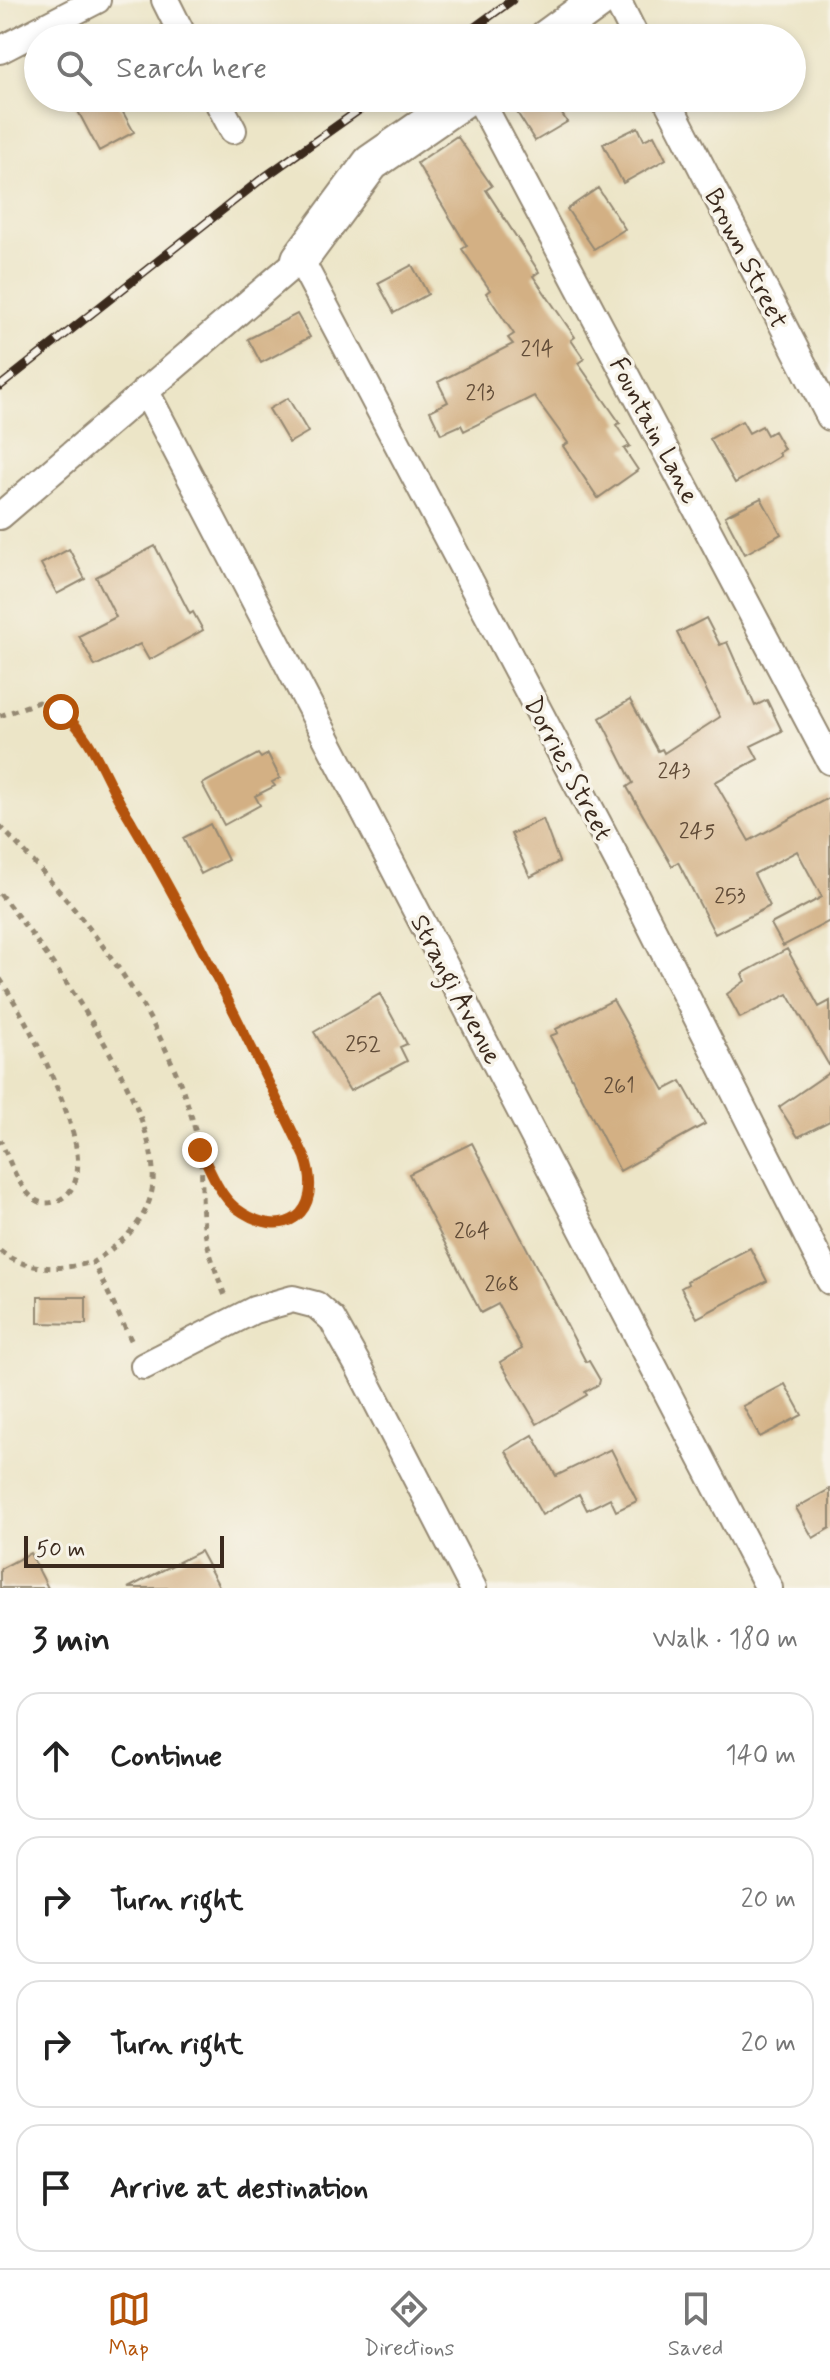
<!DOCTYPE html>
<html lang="en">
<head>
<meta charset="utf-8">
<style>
  :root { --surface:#fff; --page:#f2f2f2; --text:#222; --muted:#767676; --line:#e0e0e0; --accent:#b45309 }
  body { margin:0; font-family:Mynerve,sans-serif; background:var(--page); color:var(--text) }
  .scale { position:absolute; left:24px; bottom:20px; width:200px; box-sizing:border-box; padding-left:8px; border:4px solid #3b2a1e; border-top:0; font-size:22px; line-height:28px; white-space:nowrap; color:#3b2a1e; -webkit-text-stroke:6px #f7f3e8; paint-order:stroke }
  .stop { position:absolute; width:24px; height:24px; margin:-18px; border:6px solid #b45309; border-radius:50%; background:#fff }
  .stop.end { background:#b45309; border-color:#fff; box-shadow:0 2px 8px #0008 }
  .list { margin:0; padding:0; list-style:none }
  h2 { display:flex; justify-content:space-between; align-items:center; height:104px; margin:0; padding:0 32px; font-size:34px }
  h2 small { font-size:26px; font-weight:400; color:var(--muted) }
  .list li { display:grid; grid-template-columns:52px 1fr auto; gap:24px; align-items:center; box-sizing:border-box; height:128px; margin:0 16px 16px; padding:0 16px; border:2px solid var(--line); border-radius:24px }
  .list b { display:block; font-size:30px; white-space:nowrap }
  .list em { font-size:26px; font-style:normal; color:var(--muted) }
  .icon { flex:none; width:44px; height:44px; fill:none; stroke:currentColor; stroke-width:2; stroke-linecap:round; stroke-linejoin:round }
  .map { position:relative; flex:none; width:830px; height:1588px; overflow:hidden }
  .search { position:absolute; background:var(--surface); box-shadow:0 4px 12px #0003; left:24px; right:24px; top:24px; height:88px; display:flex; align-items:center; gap:20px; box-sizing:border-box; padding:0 28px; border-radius:44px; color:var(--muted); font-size:30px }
  .sheet { height:680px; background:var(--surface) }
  nav { display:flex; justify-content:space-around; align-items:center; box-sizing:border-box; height:112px; border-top:2px solid var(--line); background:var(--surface); font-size:22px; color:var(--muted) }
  nav a { display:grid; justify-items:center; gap:4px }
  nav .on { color:var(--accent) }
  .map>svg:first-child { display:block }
  .building { fill:#d3b084 }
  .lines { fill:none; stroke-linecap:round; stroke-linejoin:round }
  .street-casing { stroke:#948872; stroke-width:30 }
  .secondary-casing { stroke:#948872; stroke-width:40 }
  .path { stroke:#948872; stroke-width:5; stroke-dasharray:6 6; stroke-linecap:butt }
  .street { stroke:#fff; stroke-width:26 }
  .secondary { stroke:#fff; stroke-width:36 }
  .rail-casing { stroke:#3b2a1e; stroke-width:9 }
  .rail { stroke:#f7f3e8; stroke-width:6; stroke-dasharray:18; stroke-linecap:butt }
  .route { stroke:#b45309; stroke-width:10 }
  .labels { text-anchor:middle; stroke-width:7; stroke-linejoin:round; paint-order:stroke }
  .number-label { font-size:22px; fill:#614c38 }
  .street-label { font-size:26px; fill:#3b2a1e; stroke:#f7f3e8 }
</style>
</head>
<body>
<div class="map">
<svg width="830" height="1588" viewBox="0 0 830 1588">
  <rect width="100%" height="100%" fill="#f7f3e8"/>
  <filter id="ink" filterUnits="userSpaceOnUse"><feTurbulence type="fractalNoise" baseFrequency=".0125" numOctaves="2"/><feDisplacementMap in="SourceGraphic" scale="16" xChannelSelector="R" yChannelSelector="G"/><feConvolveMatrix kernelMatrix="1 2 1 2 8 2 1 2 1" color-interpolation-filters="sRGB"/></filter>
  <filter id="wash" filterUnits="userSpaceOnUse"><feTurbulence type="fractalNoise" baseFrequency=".006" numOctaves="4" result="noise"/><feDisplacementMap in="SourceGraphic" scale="32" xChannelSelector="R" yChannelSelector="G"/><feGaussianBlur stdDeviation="1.8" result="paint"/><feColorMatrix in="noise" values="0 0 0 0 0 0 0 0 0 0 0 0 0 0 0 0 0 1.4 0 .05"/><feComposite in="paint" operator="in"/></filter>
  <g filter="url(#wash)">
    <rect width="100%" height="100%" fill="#ece5c7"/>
    <g id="blocks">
      <path class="building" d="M 71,98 L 115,98 L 134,132 L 99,151 Z
        M 508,98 L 552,98 L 567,122 L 535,141 Z
        M 638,127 L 644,140 L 654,135 L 666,159 L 623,183 L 603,144 Z
        M 457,136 L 492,186 L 486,190 L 539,272 L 533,276 L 575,337 L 571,340 L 584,359 L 578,363 L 620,423 L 616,425 L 630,446 L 624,449 L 638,470 L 598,498 L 563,446 L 568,443 L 534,396 L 464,431 L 461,425 L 441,434 L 430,411 L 448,402 L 438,382 L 513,344 L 508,338 L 514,334 L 486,293 L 490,290 L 462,249 L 467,246 L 417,163 Z
        M 598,188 L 625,229 L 594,249 L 567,209 Z
        M 412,265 L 428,294 L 394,313 L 378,283 Z
        M 297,314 L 310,337 L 261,363 L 248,339 Z
        M 288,398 L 308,432 L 289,443 L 269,409 Z
        M 742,421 L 749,433 L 762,426 L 767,435 L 774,431 L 784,449 L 778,453 L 780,456 L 735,483 L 710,439 Z
        M 761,498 L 781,534 L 745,554 L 725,516 Z
        M 155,546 L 190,614 L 193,612 L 203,630 L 149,660 L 140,644 L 95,666 L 79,636 L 116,617 L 96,577 Z
        M 69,549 L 85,579 L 57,594 L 41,564 Z
        M 706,618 L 720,645 L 727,642 L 755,706 L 767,700 L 782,731 L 751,746 L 758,759 L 715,782 L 749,841 L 830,797 L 830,921 L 783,946 L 771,924 L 822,897 L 797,851 L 754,874 L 770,906 L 715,934 L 678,862 L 672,866 L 627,787 L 633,783 L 600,718 L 630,700 L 658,751 L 662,749 L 664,753 L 720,717 L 677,633 Z
        M 258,754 L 261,758 L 268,754 L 280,778 L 272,782 L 275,786 L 255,796 L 260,805 L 224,825 L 202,784 Z
        M 543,819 L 559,862 L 530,877 L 511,834 Z
        M 210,824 L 228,860 L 201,874 L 183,838 Z
        M 787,949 L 819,1007 L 830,1001 L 830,1067 L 788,994 L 740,1018 L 727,994 L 745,981 L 742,974 Z
        M 380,994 L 407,1044 L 400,1047 L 407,1061 L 350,1091 L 314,1032 Z
        M 613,1000 L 664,1090 L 681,1081 L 705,1124 L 620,1171 L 550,1036 L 558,1033 L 556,1029 Z
        M 830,1072 L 830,1121 L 798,1137 L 779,1107 Z
        M 472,1143 L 586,1362 L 589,1361 L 600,1380 L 599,1384 L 585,1392 L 587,1395 L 537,1424 L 500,1362 L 522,1349 L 498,1304 L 481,1313 L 409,1174 Z
        M 750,1248 L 767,1281 L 697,1318 L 681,1288 L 688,1284 L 687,1281 Z
        M 38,1297 L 86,1297 L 86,1324 L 38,1323 Z
        M 785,1384 L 802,1415 L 760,1437 L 743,1406 Z
        M 533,1435 L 556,1476 L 611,1449 L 637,1501 L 616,1511 L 610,1498 L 587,1510 L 579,1494 L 542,1515 L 506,1451 Z
        M 830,1489 L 830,1528 L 813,1538 L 796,1508 Z
        M 200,1551 L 220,1588 L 128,1588 Z
        M 30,1553 L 48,1588 L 0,1588 L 0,1569 Z"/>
    </g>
  </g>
  <g filter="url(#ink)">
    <use href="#blocks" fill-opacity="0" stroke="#948872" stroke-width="2"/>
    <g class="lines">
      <g class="street-casing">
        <path id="street" d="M 165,0 L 184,38
          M 617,0 L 636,38
          M 0,50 L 97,0
          M 216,98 L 233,130
          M 479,98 L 830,761
          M 666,98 L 830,417
          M 145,390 L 769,1588
          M 0,516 L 300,259 L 621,867 L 830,1281
          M 144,1366 L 254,1310 L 293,1299 L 316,1305 L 332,1319 L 360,1369 L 473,1588"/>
      </g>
      <g class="secondary-casing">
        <path id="secondary" d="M 547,38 L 599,0
          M 300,259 L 371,163 L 465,98"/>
      </g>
      <path class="path" d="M 0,716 L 38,702 L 74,721 L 88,743 L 153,855 L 305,1157 C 325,1215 283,1243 236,1208 C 219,1195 210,1169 200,1150
        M 0,826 C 85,915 174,1023 199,1147 C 204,1175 200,1204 205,1232 C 209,1254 217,1275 225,1296
        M 0,894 C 48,953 171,1117 151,1195 C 143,1226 119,1245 93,1262 L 133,1344
        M 0,979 C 27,1019 65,1095 75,1142 C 80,1164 80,1191 57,1201 C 49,1204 40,1204 34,1199 C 17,1186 9,1158 0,1140
        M 0,1251 C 26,1272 62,1270 93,1262"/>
      <use href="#street" class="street"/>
      <use href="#secondary" class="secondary"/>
      <g class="rail-casing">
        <path id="rail" d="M 460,38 L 512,0
          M 0,386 L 259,181 L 376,98"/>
      </g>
      <use href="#rail" class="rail"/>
    </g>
  </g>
  <g class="lines" filter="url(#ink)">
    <path class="route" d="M 61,712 C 91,733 103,774 121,804 C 190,918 247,1038 305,1157 C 325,1215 283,1243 236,1208 C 219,1195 210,1169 200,1150"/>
  </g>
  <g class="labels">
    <g class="number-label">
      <text x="537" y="356">214</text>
      <text x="480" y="400">213</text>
      <text x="674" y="778">243</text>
      <text x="697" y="838">245</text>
      <text x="730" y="903">253</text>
      <text x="363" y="1051">252</text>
      <text x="619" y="1093">261</text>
      <text x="472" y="1238">264</text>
      <text x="502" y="1291">268</text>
    </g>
    <g class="street-label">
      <text transform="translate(747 258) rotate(63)" y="9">Brown Street</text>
      <text transform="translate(655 430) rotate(62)" y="9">Fountain Lane</text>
      <text transform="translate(569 768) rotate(62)" y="9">Dorries Street</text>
      <text transform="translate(457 989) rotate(62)" y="9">Strangi Avenue</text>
    </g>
  </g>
</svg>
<div class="scale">50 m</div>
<div class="stop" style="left:61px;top:712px"></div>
<div class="stop end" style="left:200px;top:1150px"></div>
<div class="search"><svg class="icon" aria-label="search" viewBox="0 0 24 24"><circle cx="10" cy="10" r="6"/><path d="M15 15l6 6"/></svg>Search here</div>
</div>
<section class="sheet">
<h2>3 min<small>Walk · 180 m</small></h2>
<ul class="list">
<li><svg class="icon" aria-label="ahead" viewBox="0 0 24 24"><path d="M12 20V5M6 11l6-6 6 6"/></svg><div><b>Continue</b></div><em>140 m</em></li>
<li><svg class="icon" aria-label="right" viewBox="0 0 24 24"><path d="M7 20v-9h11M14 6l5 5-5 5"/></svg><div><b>Turn right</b></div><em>20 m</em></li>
<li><svg class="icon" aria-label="right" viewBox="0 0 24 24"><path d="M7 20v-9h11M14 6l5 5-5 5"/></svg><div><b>Turn right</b></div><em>20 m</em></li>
<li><svg class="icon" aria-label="arrive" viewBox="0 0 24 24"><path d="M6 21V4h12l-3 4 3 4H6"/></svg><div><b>Arrive at destination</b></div></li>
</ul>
</section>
<nav>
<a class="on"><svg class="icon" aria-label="map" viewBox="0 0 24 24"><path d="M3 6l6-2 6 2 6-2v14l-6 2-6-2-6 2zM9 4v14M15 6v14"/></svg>Map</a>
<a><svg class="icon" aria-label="directions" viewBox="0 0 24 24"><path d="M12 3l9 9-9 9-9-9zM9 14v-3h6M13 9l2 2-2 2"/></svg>Directions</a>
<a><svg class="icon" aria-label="saved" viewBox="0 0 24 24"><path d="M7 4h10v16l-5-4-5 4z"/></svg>Saved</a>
</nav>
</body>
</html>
